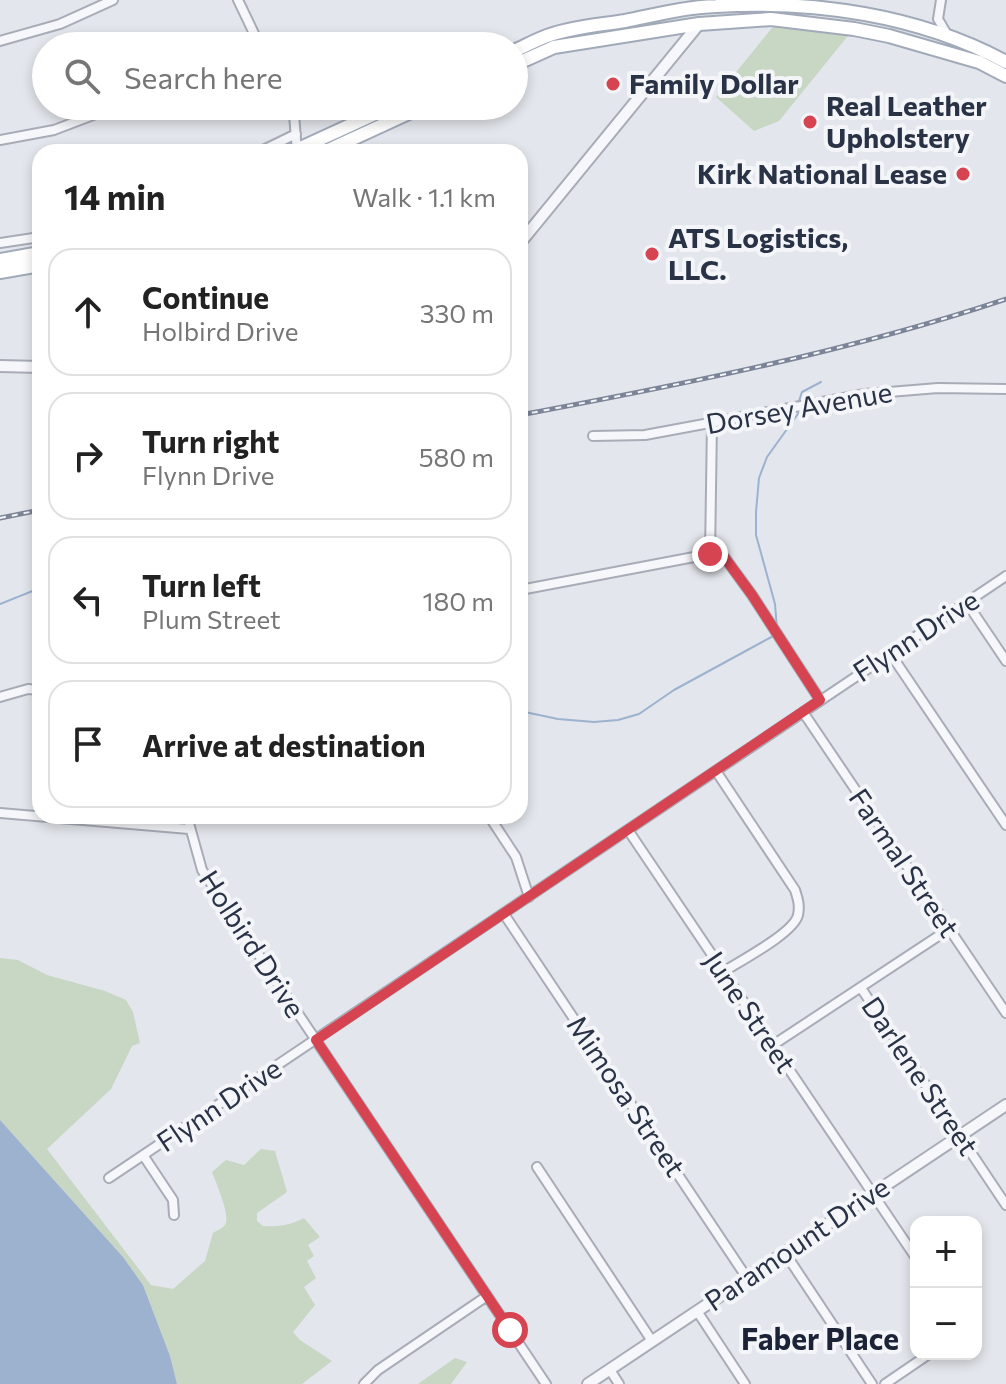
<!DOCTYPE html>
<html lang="en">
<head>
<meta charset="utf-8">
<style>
  :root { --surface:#fff; --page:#f6f6f6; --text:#222; --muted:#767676; --line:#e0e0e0 }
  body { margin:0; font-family:Commissioner,sans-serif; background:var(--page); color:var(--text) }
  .controls { position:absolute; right:24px; bottom:24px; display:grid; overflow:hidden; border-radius:16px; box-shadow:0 4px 12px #0003 }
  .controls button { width:72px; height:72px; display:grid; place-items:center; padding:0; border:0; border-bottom:2px solid var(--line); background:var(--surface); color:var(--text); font:40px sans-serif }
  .stop { position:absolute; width:24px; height:24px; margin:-18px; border:6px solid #d64351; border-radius:50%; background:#fff }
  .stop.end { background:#d64351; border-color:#fff; box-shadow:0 2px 8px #0008 }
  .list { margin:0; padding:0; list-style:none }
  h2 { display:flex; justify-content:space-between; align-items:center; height:104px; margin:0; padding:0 32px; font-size:34px }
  h2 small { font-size:26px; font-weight:400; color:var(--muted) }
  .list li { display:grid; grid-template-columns:52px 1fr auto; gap:24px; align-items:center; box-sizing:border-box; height:128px; margin:0 16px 16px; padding:0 16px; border:2px solid var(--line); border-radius:24px }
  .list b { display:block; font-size:30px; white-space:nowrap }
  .list p { margin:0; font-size:26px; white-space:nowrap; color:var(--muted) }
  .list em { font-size:26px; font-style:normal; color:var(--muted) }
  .icon { flex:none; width:44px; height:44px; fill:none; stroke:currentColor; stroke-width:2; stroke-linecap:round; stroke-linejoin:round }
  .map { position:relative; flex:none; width:1006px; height:1384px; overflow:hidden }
  .search { position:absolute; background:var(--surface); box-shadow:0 4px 12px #0003; left:32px; top:32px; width:496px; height:88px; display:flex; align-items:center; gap:20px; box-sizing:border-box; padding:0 28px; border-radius:44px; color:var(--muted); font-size:30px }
  .panel { position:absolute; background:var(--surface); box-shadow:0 4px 12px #0003; left:32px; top:144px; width:496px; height:680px; border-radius:24px }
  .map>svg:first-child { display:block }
  .green { fill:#c8d6c4 }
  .water { fill:#9db2ce }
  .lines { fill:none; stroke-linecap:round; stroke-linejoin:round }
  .stream { stroke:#9db2ce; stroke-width:2 }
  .minor-casing { stroke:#a8acb7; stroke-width:12 }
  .tertiary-casing { stroke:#a8acb7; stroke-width:14 }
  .primary-casing { stroke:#a2aab9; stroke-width:16 }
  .minor { stroke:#f6f7fa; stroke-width:8 }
  .tertiary { stroke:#f6f7fa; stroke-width:10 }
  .primary { stroke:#fff; stroke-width:12 }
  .rail-casing { stroke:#7c8497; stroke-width:5 }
  .rail { stroke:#f3f5f9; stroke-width:2; stroke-dasharray:6; stroke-linecap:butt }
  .route { stroke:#d64351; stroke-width:10 }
  .poi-dot { fill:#d64351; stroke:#f3f5f9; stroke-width:3 }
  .labels { text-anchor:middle; stroke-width:8; stroke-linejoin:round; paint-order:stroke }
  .poi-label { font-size:28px; font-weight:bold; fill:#2a3246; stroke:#f3f5f9; text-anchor:start }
  .street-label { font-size:28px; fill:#2a3246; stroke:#f3f5f9 }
  .neighbourhood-label { font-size:30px; font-weight:bold; fill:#1c2337; stroke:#f3f5f9 }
</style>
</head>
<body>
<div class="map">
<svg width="1006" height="1384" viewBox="0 0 1006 1384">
  <rect width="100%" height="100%" fill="#e3e6ec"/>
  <path class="green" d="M 776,23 L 851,32 L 779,121 L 754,131 L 716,97 Z
    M 0,958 L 18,960 L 47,975 L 105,991 L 126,1000 L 133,1012 L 140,1043 L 132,1046 L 111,1089 L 47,1149 L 151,1285 L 173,1289 L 205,1261 L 213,1233 C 216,1231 223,1228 225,1225 C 231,1216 216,1183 212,1172 L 226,1160 L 244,1165 L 261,1149 L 275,1151 L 287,1192 L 257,1213 L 257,1221 L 263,1226 C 279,1227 291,1225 304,1218 L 320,1237 L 308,1245 L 314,1256 L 307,1261 L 316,1278 L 304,1287 L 315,1305 L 293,1332 L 300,1340 L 332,1361 L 302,1384 L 177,1384 L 170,1356 L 143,1285 L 123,1257 L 0,1120 Z
    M 455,1358 L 467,1362 L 451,1384 L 418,1384 Z"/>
  <path class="water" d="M 0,1120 L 123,1257 L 143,1285 L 170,1356 L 177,1384 L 0,1384 Z"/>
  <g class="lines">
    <path class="stream" d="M 799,401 L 802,392 L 821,382
      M 0,604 L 40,588
      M 777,629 L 775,604 L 756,535 L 756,512 L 759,478 L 767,457 L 800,411
      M 520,711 L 558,719 L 594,722 L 618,720 L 639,714 L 674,690 L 775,635"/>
    <g class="minor-casing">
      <path id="minor" d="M 238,0 L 260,46
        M 941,0 L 938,19 L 948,36
        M 0,41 L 60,24 L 113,0
        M 290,106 L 294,114 L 297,152
        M 0,140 L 54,130 L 117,106
        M 259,152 L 296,134
        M 0,243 L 40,237
        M 593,436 L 645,435 L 865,394 L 938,388 L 1006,389
        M 710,554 L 712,423
        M 520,590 L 710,554 L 725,558 L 752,595 L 820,700
        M 967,603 L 1006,661
        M 890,653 L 1006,825
        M 0,697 L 28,689 L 40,690
        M 803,712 L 1006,1013
        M 716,771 L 795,890 C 798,899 800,906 798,915 C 794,933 740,961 723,972
        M 0,813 L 189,829
        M 187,816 L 202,870 L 546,1384
        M 489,816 L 516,857 L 529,897
        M 628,830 L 916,1258
        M 504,914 L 747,1278
        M 861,988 L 1006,1205
        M 773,1045 L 949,929
        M 143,1155 L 173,1200 L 174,1215
        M 537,1167 L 652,1341
        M 109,1178 L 1006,576
        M 785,1253 L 872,1384
        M 697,1311 L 745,1384
        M 610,1370 L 619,1384
        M 364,1384 L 378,1370 L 487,1296
        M 885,1384 L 929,1354"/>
    </g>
    <g class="tertiary-casing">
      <path id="tertiary" d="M 520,243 L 699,24
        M 0,366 L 40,367
        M 588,1384 L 1006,1105"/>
    </g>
    <g class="primary-casing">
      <path id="primary" d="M 514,51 C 525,46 536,40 547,36 C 571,27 600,25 625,21 C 655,15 685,7 716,6 C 814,0 919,15 1006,62
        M 514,65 L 554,47 L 699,24 L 771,19 L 854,29 L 889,36 L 979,62 L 1006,76
        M 292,152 L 392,106
        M 324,152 L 424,106
        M 0,260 L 40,253
        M 0,272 L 40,265"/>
    </g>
    <use href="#minor" class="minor"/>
    <use href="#tertiary" class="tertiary"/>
    <use href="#primary" class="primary"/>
    <g class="rail-casing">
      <path id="rail" d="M 520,415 C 684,384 847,352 1006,299
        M 0,518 L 40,510"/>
    </g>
    <use href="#rail" class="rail"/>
  </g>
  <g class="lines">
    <path class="route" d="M 510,1330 L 316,1040 L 820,700 L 752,595 L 725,558 L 710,554"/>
  </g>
  <g class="poi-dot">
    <circle cx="613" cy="84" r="8"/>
    <circle cx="810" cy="122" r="8"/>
    <circle cx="963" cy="174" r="8"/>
    <circle cx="652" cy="254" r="8"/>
  </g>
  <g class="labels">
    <g class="poi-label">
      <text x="629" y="94">Family Dollar</text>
      <text x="826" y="116">Real Leather<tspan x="826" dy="32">Upholstery</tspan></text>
      <text x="947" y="184" text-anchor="end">Kirk National Lease</text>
      <text x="668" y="248">ATS Logistics,<tspan x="668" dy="32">LLC.</tspan></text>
    </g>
    <g class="street-label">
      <text transform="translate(799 408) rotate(-10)" y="10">Dorsey Avenue</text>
      <text transform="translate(916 636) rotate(-33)" y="10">Flynn Drive</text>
      <text transform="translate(904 863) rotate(56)" y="10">Farmal Street</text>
      <text transform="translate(252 944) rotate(57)" y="10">Holbird Drive</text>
      <text transform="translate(750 1012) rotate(56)" y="10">June Street</text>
      <text transform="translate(920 1076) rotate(56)" y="10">Darlene Street</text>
      <text transform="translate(626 1096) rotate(56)" y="10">Mimosa Street</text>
      <text transform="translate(219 1105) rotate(-34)" y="10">Flynn Drive</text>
      <text transform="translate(797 1244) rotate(-34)" y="10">Paramount Drive</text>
    </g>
    <g class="neighbourhood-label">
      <text x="820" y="1350">Faber Place</text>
    </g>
  </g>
</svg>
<div class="controls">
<button>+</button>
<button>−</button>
</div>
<div class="stop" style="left:510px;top:1330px"></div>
<div class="stop end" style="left:710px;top:554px"></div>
<div class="search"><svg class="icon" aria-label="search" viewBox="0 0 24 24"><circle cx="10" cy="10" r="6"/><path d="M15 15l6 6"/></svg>Search here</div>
<section class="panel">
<h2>14 min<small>Walk · 1.1 km</small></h2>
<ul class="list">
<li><svg class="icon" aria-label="ahead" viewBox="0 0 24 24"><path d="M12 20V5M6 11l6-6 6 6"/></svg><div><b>Continue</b><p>Holbird Drive</p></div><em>330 m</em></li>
<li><svg class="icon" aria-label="right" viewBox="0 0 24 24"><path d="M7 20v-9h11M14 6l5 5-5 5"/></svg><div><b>Turn right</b><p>Flynn Drive</p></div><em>580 m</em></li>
<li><svg class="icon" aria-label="left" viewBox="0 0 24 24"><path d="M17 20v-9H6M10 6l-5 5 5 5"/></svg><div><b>Turn left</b><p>Plum Street</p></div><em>180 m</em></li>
<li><svg class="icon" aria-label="arrive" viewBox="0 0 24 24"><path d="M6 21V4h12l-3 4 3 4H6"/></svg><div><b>Arrive at destination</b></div></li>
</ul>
</section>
</div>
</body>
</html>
